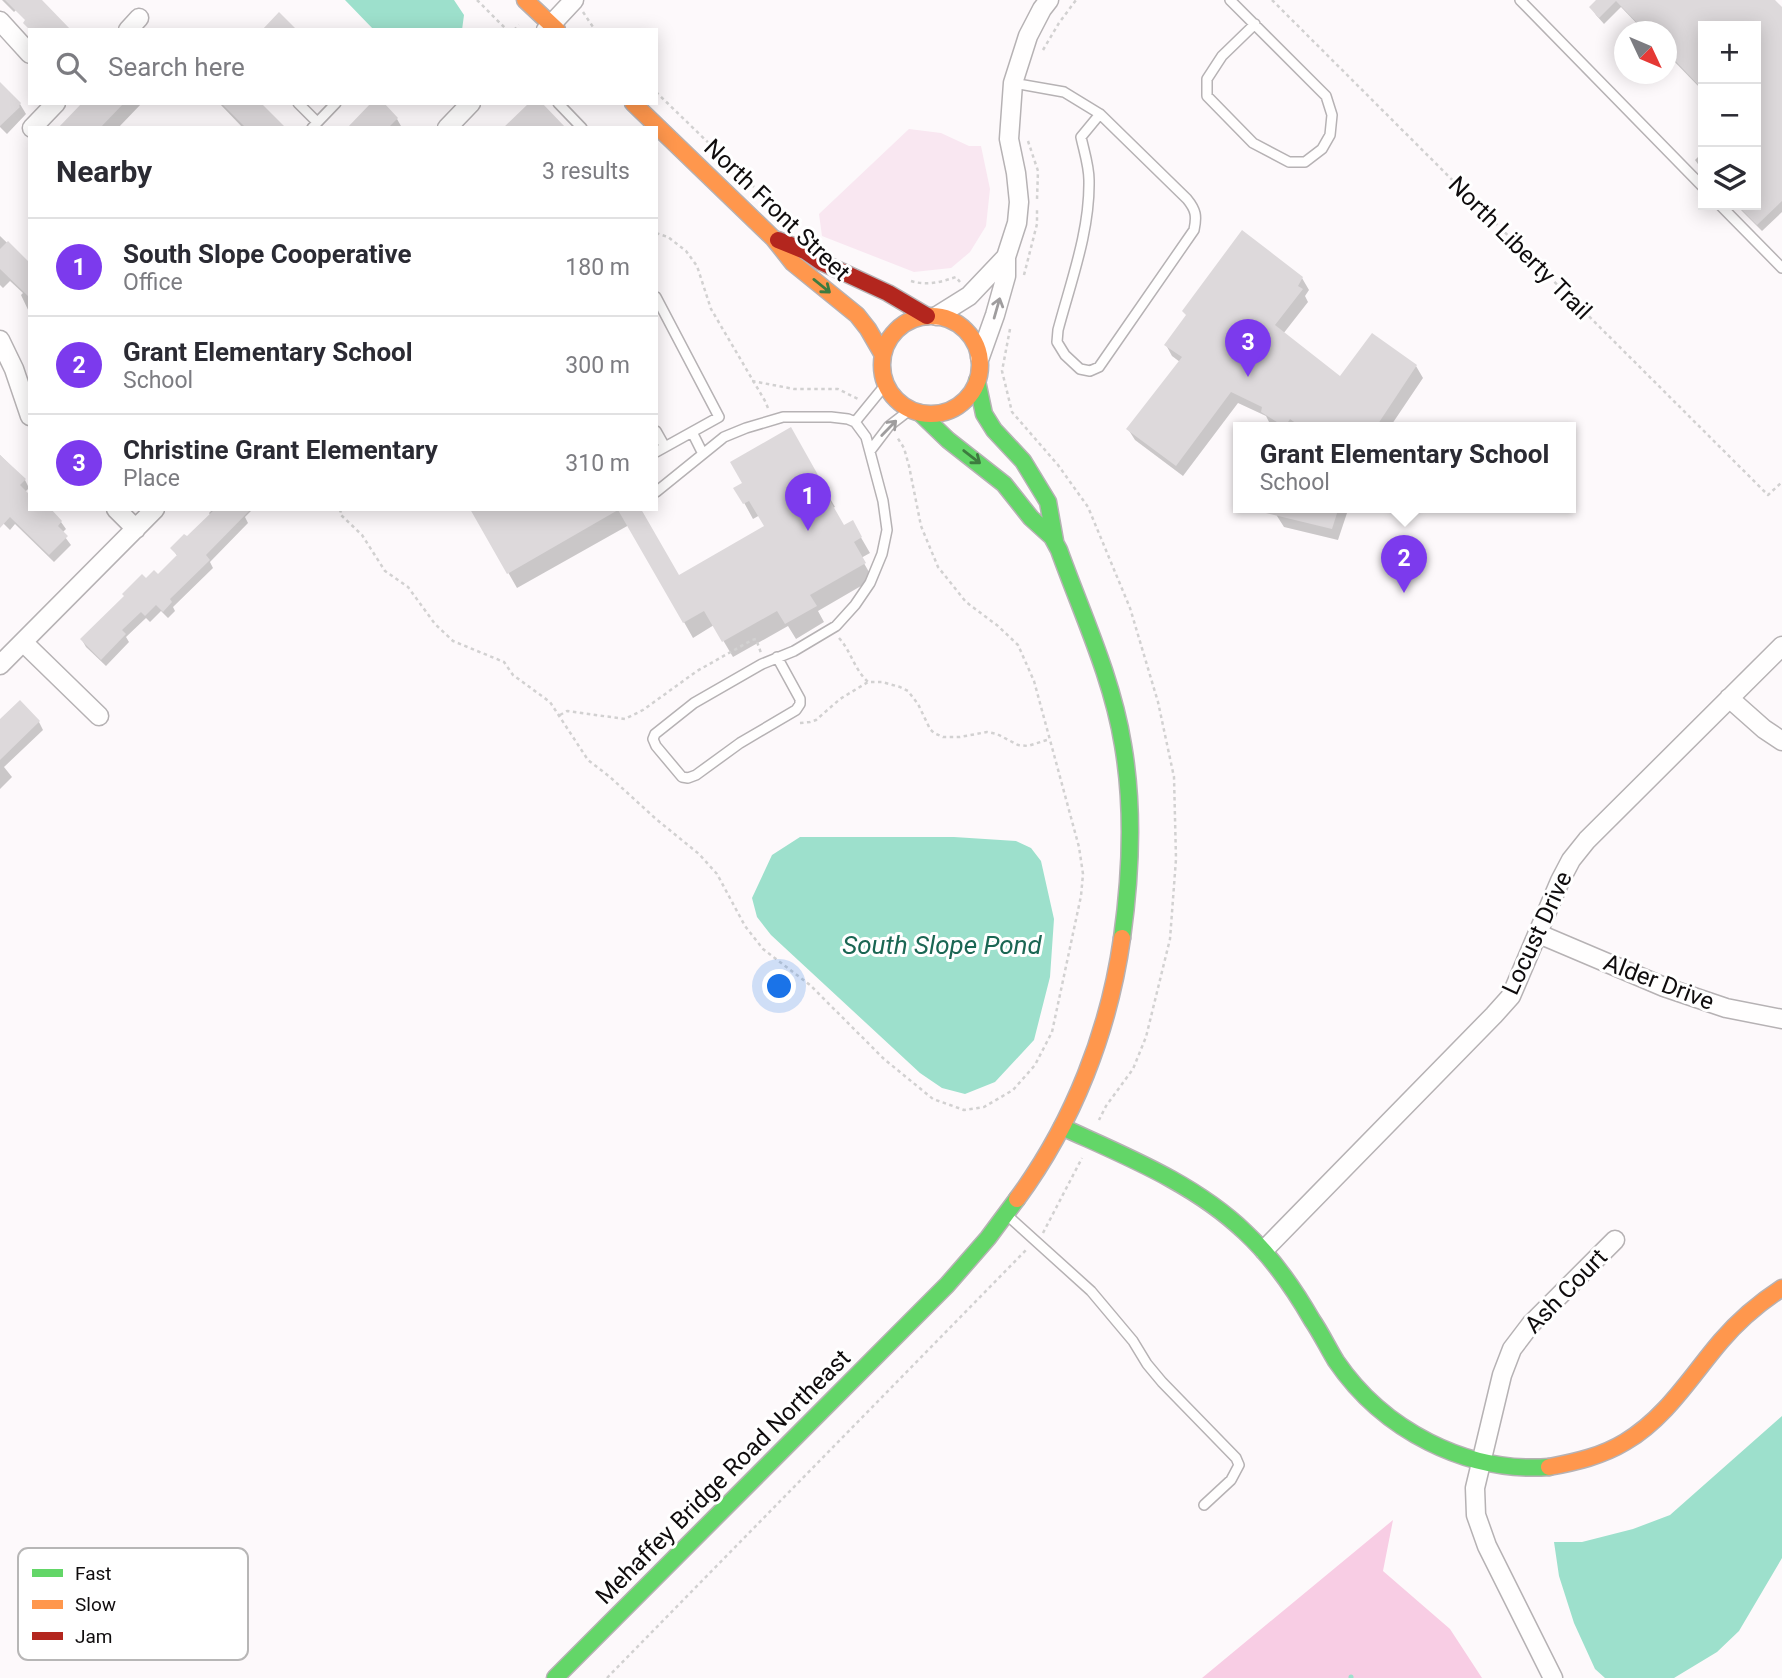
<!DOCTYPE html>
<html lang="en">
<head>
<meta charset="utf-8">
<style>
  :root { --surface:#fff; --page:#f2f2f3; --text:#2b2b33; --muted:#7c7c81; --line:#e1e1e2; --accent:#7c3aed }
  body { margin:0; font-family:Roboto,sans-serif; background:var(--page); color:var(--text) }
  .controls { position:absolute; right:21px; top:21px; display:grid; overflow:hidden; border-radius:0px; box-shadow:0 4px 18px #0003 }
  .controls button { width:63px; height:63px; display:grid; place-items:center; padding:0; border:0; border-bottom:2px solid var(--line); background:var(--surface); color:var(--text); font:35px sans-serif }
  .compass { position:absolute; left:1614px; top:21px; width:63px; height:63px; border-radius:50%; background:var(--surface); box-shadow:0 4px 18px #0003; rotate:134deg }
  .you { position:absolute; left:780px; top:987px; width:24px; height:24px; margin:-18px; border:5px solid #fff; border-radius:50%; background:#1a73e8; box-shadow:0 0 0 10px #1a73e833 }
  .badge { display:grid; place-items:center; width:46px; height:46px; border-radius:50%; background:var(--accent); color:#fff; font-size:23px; font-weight:700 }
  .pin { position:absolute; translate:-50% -58px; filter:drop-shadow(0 2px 4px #0008) }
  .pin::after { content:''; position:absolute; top:37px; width:24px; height:21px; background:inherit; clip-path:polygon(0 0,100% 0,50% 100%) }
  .popup { position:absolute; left:1233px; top:422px; width:343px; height:91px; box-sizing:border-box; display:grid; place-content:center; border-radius:0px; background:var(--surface); filter:drop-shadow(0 2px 5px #0005); font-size:23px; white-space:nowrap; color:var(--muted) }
  .popup b { font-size:26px; color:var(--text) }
  .popup::after { content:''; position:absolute; left:50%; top:100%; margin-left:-14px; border:14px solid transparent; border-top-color:var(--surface) }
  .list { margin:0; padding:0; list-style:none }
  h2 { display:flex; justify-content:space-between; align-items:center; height:91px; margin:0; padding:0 28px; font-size:30px }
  h2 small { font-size:23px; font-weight:400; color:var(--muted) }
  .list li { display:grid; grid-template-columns:46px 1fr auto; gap:21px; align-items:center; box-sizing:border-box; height:98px; padding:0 28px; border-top:2px solid var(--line) }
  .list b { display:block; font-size:26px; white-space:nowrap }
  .list p { margin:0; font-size:23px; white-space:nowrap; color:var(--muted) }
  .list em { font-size:23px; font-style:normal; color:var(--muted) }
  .icon { flex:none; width:38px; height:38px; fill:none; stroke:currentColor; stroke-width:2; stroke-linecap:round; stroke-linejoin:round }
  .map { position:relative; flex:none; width:1782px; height:1678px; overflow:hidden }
  .search { position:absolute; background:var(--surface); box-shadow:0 4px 18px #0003; left:28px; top:28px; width:630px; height:77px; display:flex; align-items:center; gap:18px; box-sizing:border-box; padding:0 24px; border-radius:0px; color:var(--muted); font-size:26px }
  .panel { position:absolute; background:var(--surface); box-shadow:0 4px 18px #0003; left:28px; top:126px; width:630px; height:385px; border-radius:0px }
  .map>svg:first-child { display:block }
  .green { fill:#f9e7f1 }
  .forest { fill:#f8cde4 }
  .water { fill:#9de0cc }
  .shadow { fill:#0003 }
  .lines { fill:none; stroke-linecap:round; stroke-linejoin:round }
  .stream { stroke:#9de0cc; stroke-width:5 }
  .building { fill:#ddd9db }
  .lane-casing { stroke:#b6b2b4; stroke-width:12 }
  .street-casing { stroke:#b6b2b4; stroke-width:21 }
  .fast-casing { stroke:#b6b2b4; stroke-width:19 }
  .slow-casing { stroke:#b6b2b4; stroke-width:19 }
  .jam-casing { stroke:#b6b2b4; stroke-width:19 }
  .path { stroke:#d2d1d1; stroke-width:2.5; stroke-dasharray:3.5 3.5; stroke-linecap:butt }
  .lane { stroke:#fffefe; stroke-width:9 }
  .street { stroke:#fffefe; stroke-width:18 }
  .fast { stroke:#63d668; stroke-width:16 }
  .slow { stroke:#ff974d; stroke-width:16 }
  .jam { stroke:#b3261e; stroke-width:16 }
  .oneway { stroke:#3d7b3f }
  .oneway2 { stroke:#9f9d9e }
  .labels { text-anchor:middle; stroke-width:6; stroke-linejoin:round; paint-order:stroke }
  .street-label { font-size:24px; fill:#0f0c0d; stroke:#fff }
  .water-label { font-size:26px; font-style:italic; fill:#1a6653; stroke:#fff }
  .key { fill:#fff; stroke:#b7b6b6; stroke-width:2 }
  .key-label { font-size:19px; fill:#0f0c0d }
</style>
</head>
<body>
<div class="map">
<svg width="1782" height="1678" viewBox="0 0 1782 1678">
  <rect width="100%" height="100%" fill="#fdf9fb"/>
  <path class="green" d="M 909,129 L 941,133 L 969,146 L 981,146 L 990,189 L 986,226 L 970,252 L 951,268 L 914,272 L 822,236 L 819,214 Z"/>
  <path class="forest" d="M 1393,1520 L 1383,1571 L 1450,1629 L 1482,1678 L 1202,1678 Z"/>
  <path class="water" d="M 345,0 L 454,0 L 464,15 L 462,30 L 374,30 Z
    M 800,837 L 954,837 L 1016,841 L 1031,848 L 1041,861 L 1054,919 L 1050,977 L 1034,1040 L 995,1082 L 965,1094 L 942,1088 L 920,1073 L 771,935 L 757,917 L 752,898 L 772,855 Z
    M 1782,1416 L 1782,1558 L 1739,1631 L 1717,1652 L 1674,1678 L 1605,1678 L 1595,1669 L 1574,1623 L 1559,1576 L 1554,1542 L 1582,1542 L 1633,1529 L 1670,1515 Z"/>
  <path class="shadow" d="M 2,0 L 26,0 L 14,12 Z
    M 1599,0 L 1773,0 L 1782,9 L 1782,212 L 1762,231 L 1736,205 L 1756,205 L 1756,26 L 1703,26 L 1703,91 L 1666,53 L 1666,32 L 1645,32 L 1621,7 L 1604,24 L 1596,15 L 1591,7 Z
    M 0,84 L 20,104 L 26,114 L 7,134 L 0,127 Z
    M 85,103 L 142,103 L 118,128 L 61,128 Z
    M 219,103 L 259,103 L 283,128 L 243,128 Z
    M 397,119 L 401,126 L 399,128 L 349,128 Z
    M 1703,152 L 1703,171 L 1695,160 Z
    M 0,236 L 30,265 L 30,314 L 21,295 L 23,293 L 10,281 L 3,288 L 0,285 Z
    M 1302,278 L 1309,290 L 1305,296 L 1308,302 L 1283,334 L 1341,379 L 1416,366 L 1423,378 L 1390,427 L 1275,427 L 1270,424 L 1266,416 L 1238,403 L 1183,476 L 1135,440 L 1128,429 L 1180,362 L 1172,356 L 1166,345 Z
    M 790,430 L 835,507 L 832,508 L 843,527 L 852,522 L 870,553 L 861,558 L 873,579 L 818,611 L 824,622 L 796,639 L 788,626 L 733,657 L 714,625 L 693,638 L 629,525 L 517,588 L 472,509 L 640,509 L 678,577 L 766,527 L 760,515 L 753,519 L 736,488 L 744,483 Z
    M 0,455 L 25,480 L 29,488 L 24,493 L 30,509 L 61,522 L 66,529 L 62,533 L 71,545 L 54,562 L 15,524 L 10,530 L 0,520 Z
    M 1280,507 L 1349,507 L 1338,540 L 1284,527 L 1277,516 Z
    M 213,509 L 253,509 L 245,517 L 248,523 L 210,562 L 213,568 L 173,607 L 175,611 L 168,618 L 161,611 L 150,622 L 146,618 L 126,637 L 129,642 L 106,666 L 86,647 L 82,640 L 146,580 L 158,576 L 178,557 L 172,548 L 187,539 L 211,516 L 209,513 Z
    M 20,703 L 39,722 L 43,730 L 4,767 L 12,777 L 0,789 L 0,722 Z"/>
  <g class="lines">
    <path class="stream" d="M 1351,1678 L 1351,1677"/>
  </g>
  <path class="building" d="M 5,0 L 42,0 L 71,30 L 30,30 L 23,23 L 25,20 Z
    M 1596,0 L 1775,0 L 1782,7 L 1782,201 L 1757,225 L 1737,205 L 1756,205 L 1756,26 L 1703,26 L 1703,90 L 1667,52 L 1667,32 L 1646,32 L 1616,1 L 1599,18 L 1589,7 Z
    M 279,12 L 297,30 L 262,30 Z
    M 0,82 L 21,103 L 19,106 L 20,107 L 0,126 Z
    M 82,103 L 124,103 L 100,128 L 58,128 Z
    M 221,103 L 261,103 L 286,128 L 246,128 Z
    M 371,103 L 384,103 L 398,118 L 388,128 L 347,128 Z
    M 529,103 L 542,103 L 566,128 L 503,128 Z
    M 1242,230 L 1303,277 L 1298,286 L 1303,289 L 1275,325 L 1340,376 L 1372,333 L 1417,365 L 1376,427 L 1301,427 L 1290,419 L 1285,427 L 1261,412 L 1262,407 L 1231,392 L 1176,466 L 1126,429 L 1182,357 L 1164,345 L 1186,315 L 1182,311 Z
    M 8,241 L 30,263 L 30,298 L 0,269 L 0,249 Z
    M 791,427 L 827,491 L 825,492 L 844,525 L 853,520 L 862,537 L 854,542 L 866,563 L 810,595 L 817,606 L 785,624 L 777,611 L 722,642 L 704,611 L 683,623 L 618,510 L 507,574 L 470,509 L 641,509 L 679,575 L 764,526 L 749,501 L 743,504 L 733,488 L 742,483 L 730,462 Z
    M 0,455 L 26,479 L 20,485 L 30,495 L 30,509 L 51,509 L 62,521 L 58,526 L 68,536 L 49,555 L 10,517 L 0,528 Z
    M 1262,507 L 1339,507 L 1332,529 L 1262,512 Z
    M 215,509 L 251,509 L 206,555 L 210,560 L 170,599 L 172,602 L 163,612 L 156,605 L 145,616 L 141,612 L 122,630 L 126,634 L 101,660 L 80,639 L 124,596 L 122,594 L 142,574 L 146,578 L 154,570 L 158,574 L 177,555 L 170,548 L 184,534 L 187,536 Z
    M 20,700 L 40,721 L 0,760 L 0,719 Z"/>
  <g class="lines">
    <g class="lane-casing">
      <path id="lane" d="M 1230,0 L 1326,96 L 1332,115 L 1330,135 L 1322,149 L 1305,162 L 1289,162 L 1253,143 L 1207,96 L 1207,79 L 1222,56 L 1255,24
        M 1520,0 L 1703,187
        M 1013,83 L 1064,92 L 1100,114
        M 298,103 L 317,122
        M 558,103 L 582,128
        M 1100,114 L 1187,199 C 1196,210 1197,216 1194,230 L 1099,367 L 1090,371 L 1080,369 L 1065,355 L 1057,342 L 1058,330 C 1071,281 1090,231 1089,180 C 1089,166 1084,151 1081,137 Z
        M 312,128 L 336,103
        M 1720,205 L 1782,268
        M 656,297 L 719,417 L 692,432 L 703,454
        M 855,422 L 886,384
        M 656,431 L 665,447 L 656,452
        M 665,447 L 692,432
        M 870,451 L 889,426 L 911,409
        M 656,492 L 724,437 L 746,428 L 783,417 L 831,417 L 848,419 L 855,422 L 866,437 L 883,501 L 887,530 L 882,554 L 870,583 L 855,605 L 836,626 L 794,651 L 762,664 L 694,703 L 655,734 L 653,739 L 656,746 L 682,777 L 688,778 L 696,775 L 740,743 L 796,710 L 800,704 L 800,699 L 777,657
        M 1008,1216 L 1091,1291 L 1133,1341 L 1147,1364 L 1162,1382 L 1236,1458 L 1239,1465 L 1231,1480 L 1204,1505"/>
    </g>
    <g class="street-casing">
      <path id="street" d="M 0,21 L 30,54
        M 128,30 L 139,18
        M 546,30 L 574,0
        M 32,128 L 56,103
        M 447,128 L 471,103
        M 937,316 L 969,296 L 1006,257
        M 0,340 L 14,369 L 30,416
        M 980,357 L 995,315 L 1006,276 L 1006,257 L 1017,223 L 1019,202 L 1016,173 L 1009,139 L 1013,83 L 1028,36 L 1042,9 L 1049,0
        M 116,509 L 136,529
        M 23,642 L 99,716
        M 0,665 L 155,509
        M 1729,698 L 1764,729 L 1782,741
        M 1539,934 L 1664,987 L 1726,1008 L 1782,1019
        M 1264,1250 L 1494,1015 L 1511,996 L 1560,881 L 1571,860 L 1587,840 L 1782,646
        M 1553,1678 L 1487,1546 L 1476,1515 L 1475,1488 L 1502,1375 L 1512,1349 L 1531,1324 L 1615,1240"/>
    </g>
    <g class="fast-casing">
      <path id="fast" d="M 977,381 L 984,414 L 994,430 L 1023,461 L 1048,502 L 1055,541
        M 920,413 L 948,440 L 1004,484 L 1031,518 L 1052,537 L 1059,550 C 1082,614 1112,677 1123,745 C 1134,809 1131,874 1122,938
        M 1062,1127 C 1125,1156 1194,1183 1245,1232 C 1273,1258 1293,1287 1312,1320 C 1321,1333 1328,1348 1336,1361 C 1383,1430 1466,1473 1549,1467
        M 555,1678 L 947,1285 L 988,1238 L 1017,1199"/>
    </g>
    <g class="slow-casing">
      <path id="slow" d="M 525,0 L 557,30
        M 633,103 L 774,239 L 793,263 L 857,315 L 868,329 L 883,355
        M882 365a49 49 0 1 1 98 0a49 49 0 1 1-98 0Z
        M 1017,1199 C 1073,1123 1109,1031 1122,938
        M 1549,1467 C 1576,1462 1602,1456 1625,1442 C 1666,1418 1691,1376 1721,1341 C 1739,1320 1759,1303 1782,1288"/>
    </g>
    <g class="jam-casing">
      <path id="jam" d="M 778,240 L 805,251 L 821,262 L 888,293 L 927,316"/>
    </g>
    <path class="path" d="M 477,0 L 507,30
      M 1272,0 L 1768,495 L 1782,482
      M 583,12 L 595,30
      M 514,30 L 519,25
      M 1043,50 L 1059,23 L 1076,0
      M 656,92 L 785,217 L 793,222
      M 1028,141 L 1038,171 L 1037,199
      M 656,233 L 668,237 L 686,251 L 697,266 L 711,309 L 765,401 L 768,408
      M 1024,275 L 1037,224 L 1037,210
      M 911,281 C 927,286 941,282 956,277 L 960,282
      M 1010,329 L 1002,371 L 1012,412 L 1058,465 L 1088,507 L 1130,608 L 1158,702 L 1174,777 L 1176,859 L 1170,939 L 1146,1037 L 1133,1069 L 1106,1106 L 1099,1120
      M 752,381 L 794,389 L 838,389 L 858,399
      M 341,509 L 340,514 L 362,535 L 385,571 L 408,587 L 435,624 L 453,641 L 504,662 L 513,675 L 550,702 L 588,760 L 610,777 L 656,819 L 699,854 L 717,874 L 745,926 L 763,949 L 810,985 L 884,1059 L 933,1099 L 964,1110 L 984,1107 L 1013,1090 L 1035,1065 L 1052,1032 L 1081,896 L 1083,874 L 1079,847 L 1034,681 L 1018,645 L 998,626 L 966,602 L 938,567 L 921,526 L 909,466 L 904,448 L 897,437
      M 839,638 C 851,651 854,669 868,682
      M 560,715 L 567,711 L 625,719 L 643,710 L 697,671 L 752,640 L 756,639 L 761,653
      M 800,723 L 810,722 L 816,720 L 840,699 L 868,682 L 882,682 L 900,687 L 908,691 L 918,704 L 930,729 L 934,733 L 943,737 L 960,737 L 987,732 L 997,734 L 1018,745 L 1028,746 L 1050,739
      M 1043,1233 L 1082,1158
      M 607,1678 L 1026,1250"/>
    <use href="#lane" class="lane"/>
    <use href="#street" class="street"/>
    <use href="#fast" class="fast"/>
    <use href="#slow" class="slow"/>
    <use href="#jam" class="jam"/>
  </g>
  <defs><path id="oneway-shaft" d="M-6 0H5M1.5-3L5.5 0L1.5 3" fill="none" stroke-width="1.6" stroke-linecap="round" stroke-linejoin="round" transform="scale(1.75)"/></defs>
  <g class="oneway">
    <use href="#oneway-shaft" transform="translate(822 286) rotate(39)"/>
    <use href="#oneway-shaft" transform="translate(972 457) rotate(38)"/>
  </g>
  <g class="oneway2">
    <use href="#oneway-shaft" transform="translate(997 308) rotate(-74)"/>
    <use href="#oneway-shaft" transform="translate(889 428) rotate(-46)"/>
  </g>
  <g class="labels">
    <g class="street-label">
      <text transform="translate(777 210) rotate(44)" y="8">North Front Street</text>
      <text transform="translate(1520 248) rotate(45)" y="8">North Liberty Trail</text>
      <text transform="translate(1537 933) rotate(-65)" y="8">Locust Drive</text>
      <text transform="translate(1659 982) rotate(21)" y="8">Alder Drive</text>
      <text transform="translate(1566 1291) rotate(-46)" y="8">Ash Court</text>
      <text transform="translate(723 1477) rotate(-45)" y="8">Mehaffey Bridge Road Northeast</text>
    </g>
    <g class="water-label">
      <text x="942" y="954">South Slope Pond</text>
    </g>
  </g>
  <rect x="18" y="1548" width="230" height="112" rx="10" class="key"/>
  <rect x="32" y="1569" width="31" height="8" fill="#63d668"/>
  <rect x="32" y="1600" width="31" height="9" fill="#ff974d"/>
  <rect x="32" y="1632" width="31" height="8" fill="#b3261e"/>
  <g class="key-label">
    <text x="75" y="1580">Fast</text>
    <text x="75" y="1611">Slow</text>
    <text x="75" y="1643">Jam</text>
  </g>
</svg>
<div class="controls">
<button>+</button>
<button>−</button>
<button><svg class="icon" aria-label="layers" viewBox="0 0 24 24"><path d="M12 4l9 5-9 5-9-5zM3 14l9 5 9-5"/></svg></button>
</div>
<svg class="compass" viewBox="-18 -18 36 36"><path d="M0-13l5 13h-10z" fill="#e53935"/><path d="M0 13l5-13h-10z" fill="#7c7c81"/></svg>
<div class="you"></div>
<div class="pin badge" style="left:808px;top:531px">1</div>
<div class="pin badge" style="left:1404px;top:593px">2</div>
<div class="popup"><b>Grant Elementary School</b>School</div>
<div class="pin badge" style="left:1248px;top:377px">3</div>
<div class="search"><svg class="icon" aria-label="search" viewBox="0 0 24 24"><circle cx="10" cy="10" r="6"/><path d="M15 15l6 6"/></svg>Search here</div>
<section class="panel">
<h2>Nearby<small>3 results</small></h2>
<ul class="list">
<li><span class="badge">1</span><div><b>South Slope Cooperative</b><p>Office</p></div><em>180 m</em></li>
<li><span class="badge">2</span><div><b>Grant Elementary School</b><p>School</p></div><em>300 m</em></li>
<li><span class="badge">3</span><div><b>Christine Grant Elementary</b><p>Place</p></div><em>310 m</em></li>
</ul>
</section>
</div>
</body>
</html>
